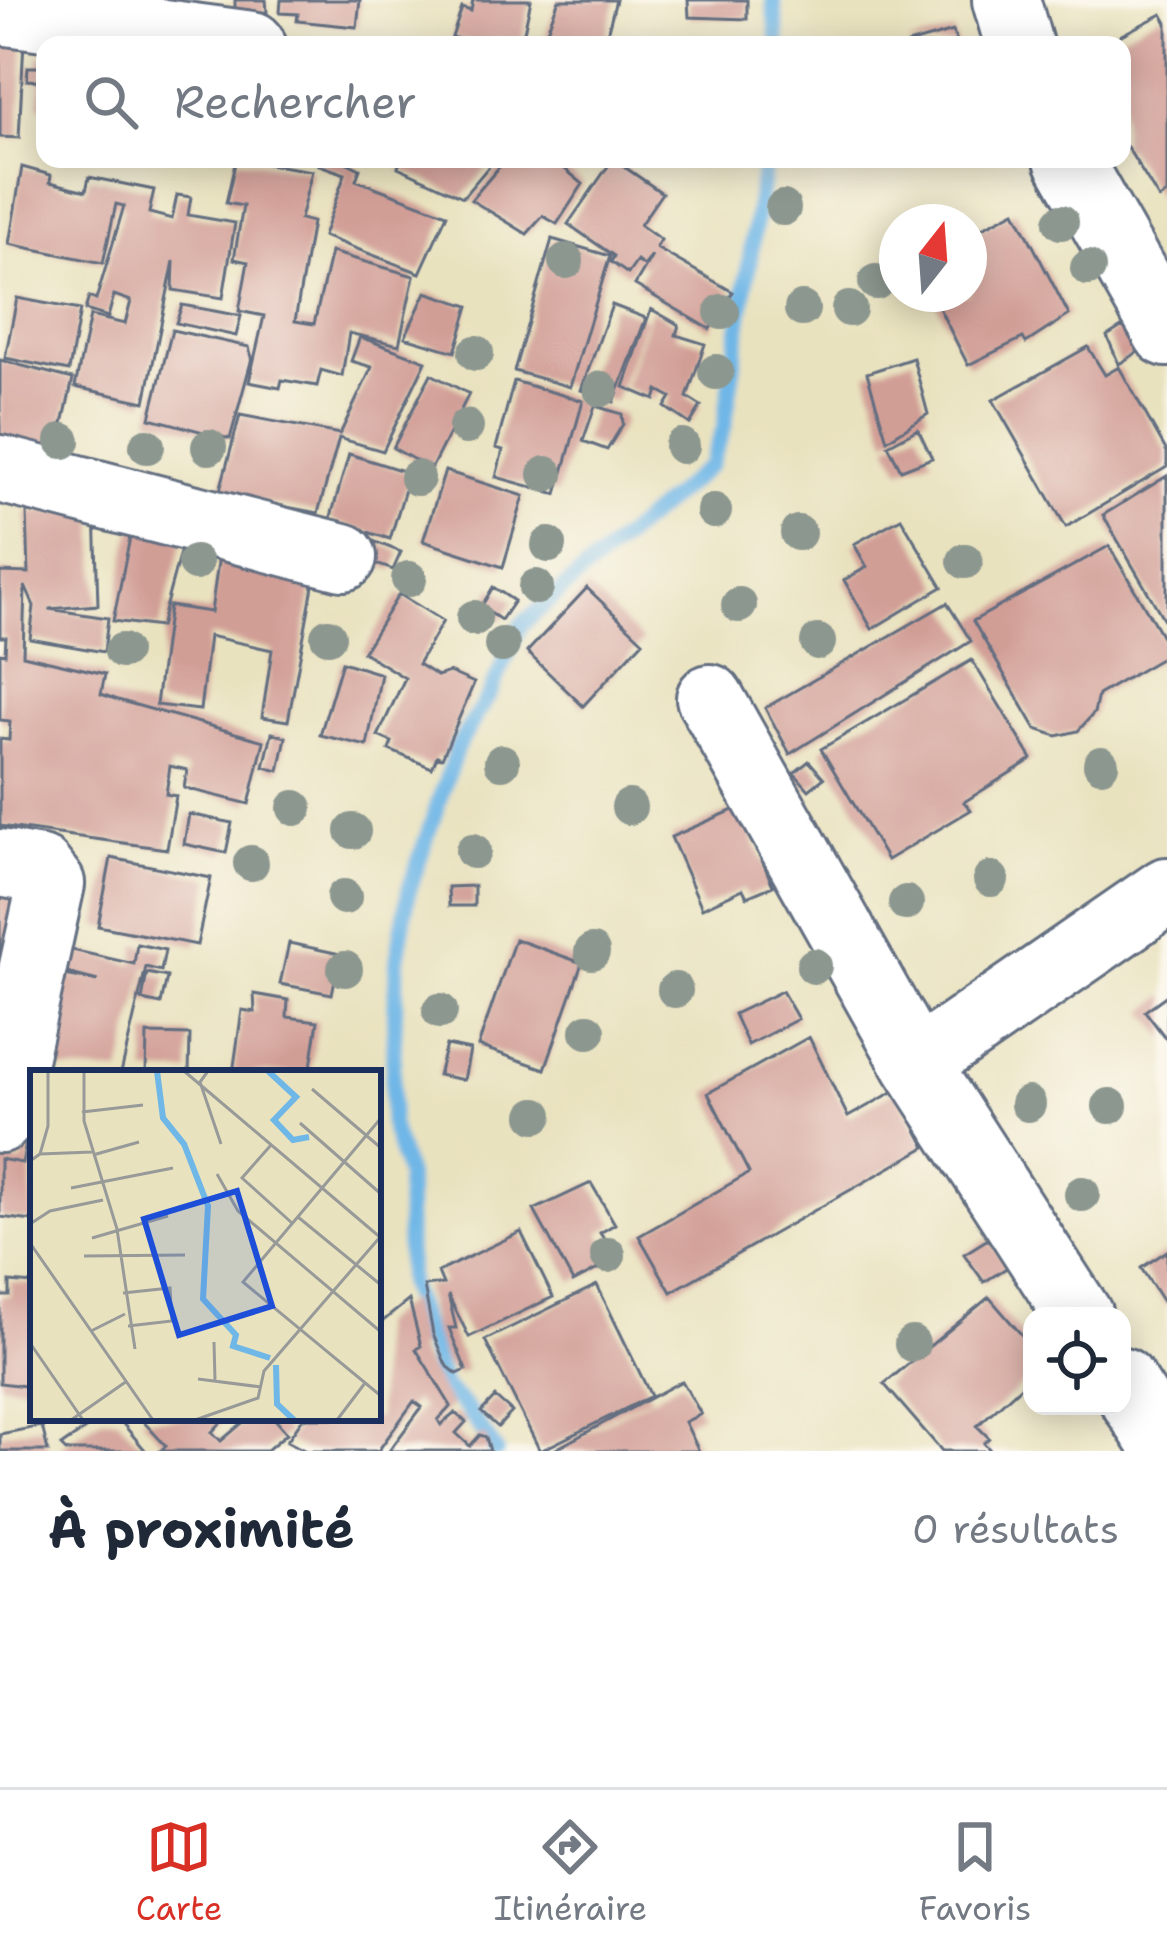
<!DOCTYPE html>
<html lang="fr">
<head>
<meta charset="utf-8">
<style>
  :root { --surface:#fff; --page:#f6f6f7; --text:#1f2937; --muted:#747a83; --line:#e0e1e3; --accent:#d93025 }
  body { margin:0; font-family:"Shantell Sans",sans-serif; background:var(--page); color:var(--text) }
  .controls { position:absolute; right:36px; bottom:36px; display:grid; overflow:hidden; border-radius:24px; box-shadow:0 6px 30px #0003 }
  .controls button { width:108px; height:108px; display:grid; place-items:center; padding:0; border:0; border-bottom:3px solid var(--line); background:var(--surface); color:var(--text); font:60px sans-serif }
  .compass { position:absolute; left:879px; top:204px; width:108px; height:108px; border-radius:50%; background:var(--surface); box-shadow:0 6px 30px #0003; rotate:17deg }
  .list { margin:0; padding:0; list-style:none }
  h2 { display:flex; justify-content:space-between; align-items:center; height:156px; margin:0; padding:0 48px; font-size:51px }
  h2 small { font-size:39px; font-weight:400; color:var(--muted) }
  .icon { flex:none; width:66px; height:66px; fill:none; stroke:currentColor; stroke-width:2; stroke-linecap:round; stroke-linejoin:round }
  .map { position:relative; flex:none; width:1167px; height:1451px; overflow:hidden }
  .search { position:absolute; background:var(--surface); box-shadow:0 6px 30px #0003; left:36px; right:36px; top:36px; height:132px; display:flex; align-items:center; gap:30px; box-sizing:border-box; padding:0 42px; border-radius:24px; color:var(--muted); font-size:45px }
  .sheet { height:336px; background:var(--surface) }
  nav { display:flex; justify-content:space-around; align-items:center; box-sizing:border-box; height:168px; border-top:3px solid var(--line); background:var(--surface); font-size:33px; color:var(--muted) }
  nav a { display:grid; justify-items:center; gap:6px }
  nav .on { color:var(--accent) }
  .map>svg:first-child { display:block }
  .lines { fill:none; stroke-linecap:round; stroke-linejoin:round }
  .stream { stroke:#6fb7e7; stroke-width:16 }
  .building { fill:#d19e96 }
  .street-casing { stroke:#636e80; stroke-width:72 }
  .street { stroke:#fff; stroke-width:66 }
  .tree { fill:#8c978f }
  .inset-river { fill:none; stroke:#6fb7e7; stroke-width:6 }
  .inset-road { fill:none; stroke:#979a98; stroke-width:3 }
  .view { fill:#1d4ed8; fill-opacity:0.15; stroke:#1d4ed8; stroke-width:6 }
  .inset-edge { fill:none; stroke:#1b2f5e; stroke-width:6 }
</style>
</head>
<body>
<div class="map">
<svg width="1167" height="1451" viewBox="0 0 1167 1451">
  <rect width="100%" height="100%" fill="#fbf7ec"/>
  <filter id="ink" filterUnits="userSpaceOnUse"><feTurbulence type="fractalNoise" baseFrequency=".00833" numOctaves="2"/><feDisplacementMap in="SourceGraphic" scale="24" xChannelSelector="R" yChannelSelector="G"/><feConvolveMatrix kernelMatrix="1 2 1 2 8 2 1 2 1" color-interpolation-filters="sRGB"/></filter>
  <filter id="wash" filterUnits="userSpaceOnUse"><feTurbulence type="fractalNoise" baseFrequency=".004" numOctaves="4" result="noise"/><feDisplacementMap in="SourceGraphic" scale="48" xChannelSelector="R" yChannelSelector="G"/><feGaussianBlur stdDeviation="2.7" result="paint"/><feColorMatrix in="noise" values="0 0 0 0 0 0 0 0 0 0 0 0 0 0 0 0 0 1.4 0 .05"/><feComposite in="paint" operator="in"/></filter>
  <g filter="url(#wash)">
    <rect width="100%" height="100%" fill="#e9e2bf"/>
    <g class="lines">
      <path class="stream" d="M 773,0 L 778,45
        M 496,1451 L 466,1408 L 444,1387 L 408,1285 L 407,1176 L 391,1124 L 397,960 L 409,890 L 457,747 L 489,695 L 521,625 L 710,465 L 724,428 L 765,159"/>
    </g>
    <g id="blocks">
      <path class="building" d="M 235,0 L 266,0 L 267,12 L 235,14 Z
        M 281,0 L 360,0 L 357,27 L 297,21 L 298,14 L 280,13 Z
        M 473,0 L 531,0 L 521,45 L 477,45 L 452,37 L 462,8 L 471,11 Z
        M 559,0 L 616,0 L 604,45 L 541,45 Z
        M 688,0 L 747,0 L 747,19 L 689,17 Z
        M 1162,14 L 1167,23 L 1167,194 L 1159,199 L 1127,147 L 1122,150 L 1122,45 L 1102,45 Z
        M 953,31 L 958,45 L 908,45 L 908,44 Z
        M 0,40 L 24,41 L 19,138 L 0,137 Z
        M 40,55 L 45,55 L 45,106 L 39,106 L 41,81 L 27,80 L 28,67 L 39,67 Z
        M 236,159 L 312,171 L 300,219 L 312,222 L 295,321 L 314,324 L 331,252 L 414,276 L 399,345 L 349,333 L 342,376 L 321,370 L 317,386 L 282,380 L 280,388 L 249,382 L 264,316 L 239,311 L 248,262 L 234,259 L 243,206 L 226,203 Z
        M 322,159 L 339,159 L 360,169 L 356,180 L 447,214 L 420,273 L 323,236 L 345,174 L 319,165 Z
        M 401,159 L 495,159 L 463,197 L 398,167 Z
        M 506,159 L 553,159 L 583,184 L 557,224 L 543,216 L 527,234 L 471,200 Z
        M 613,159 L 662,193 L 640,225 L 661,240 L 656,248 L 733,292 L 710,329 L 635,285 L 652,256 L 644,266 L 637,261 L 628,274 L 611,262 L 614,256 L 568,224 Z
        M 22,167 L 51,175 L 50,182 L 86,191 L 89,177 L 154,190 L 149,213 L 172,219 L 177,195 L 191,197 L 188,215 L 235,223 L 223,298 L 173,290 L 174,261 L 145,402 L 75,387 L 90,316 L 125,324 L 131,301 L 114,295 L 108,317 L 85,310 L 89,297 L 96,300 L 124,206 L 116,204 L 103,263 L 9,244 Z
        M 1015,211 L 1069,315 L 1026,343 L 1023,338 L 968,365 L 932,294 L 969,294 L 969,235 Z
        M 552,239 L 610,256 L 570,387 L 514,371 Z
        M 426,292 L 469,306 L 455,352 L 405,337 Z
        M 17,298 L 80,310 L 69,371 L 5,358 Z
        M 182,305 L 241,316 L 236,336 L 176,323 Z
        M 612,305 L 646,318 L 614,402 L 581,390 Z
        M 651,309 L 679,325 L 676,335 L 705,344 L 687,397 L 701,406 L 690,424 L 665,407 L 671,397 L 658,390 L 655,400 L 624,387 Z
        M 1123,326 L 1139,351 L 1119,364 L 1107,336 Z
        M 172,330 L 249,347 L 252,358 L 230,439 L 150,418 Z
        M 360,337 L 426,361 L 383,451 L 339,438 L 318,513 L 219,494 L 240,415 L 340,434 L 372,367 L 351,361 Z
        M 1088,347 L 1105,375 L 1119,367 L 1167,452 L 1167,467 L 1066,527 L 993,400 Z
        M 913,358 L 928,414 L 887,440 L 867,373 Z
        M 0,360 L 73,379 L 56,455 L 0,441 Z
        M 431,374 L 469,394 L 431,469 L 393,448 Z
        M 514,381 L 583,401 L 557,494 L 496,477 L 503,450 L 496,448 Z
        M 595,406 L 622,414 L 623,424 L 607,450 L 583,441 Z
        M 918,429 L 932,458 L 901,470 L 888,445 Z
        M 349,454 L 410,473 L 390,539 L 330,520 Z
        M 445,471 L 524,496 L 503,567 L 423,541 Z
        M 1167,476 L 1167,625 L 1103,515 Z
        M 95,510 L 98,605 L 49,609 L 108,618 L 104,652 L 30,639 L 34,606 L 25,586 L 23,655 L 105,674 L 101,694 L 118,700 L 264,741 L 249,804 L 184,788 L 187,770 L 170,766 L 166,794 L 176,796 L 167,849 L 0,826 L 0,739 L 9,740 L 10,721 L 0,720 L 0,653 L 5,654 L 6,637 L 0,637 L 0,572 L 29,573 L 27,512 Z
        M 135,513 L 186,530 L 160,627 L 113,621 Z
        M 901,518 L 942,587 L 872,629 L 844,580 L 867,567 L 854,544 Z
        M 363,537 L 401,552 L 393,570 L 356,557 Z
        M 1109,546 L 1167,645 L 1167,655 L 1098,695 L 1094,713 L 1078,731 L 1057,736 L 1036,729 L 973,621 Z
        M 220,548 L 316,570 L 288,721 L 262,717 L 272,650 L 209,636 L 200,710 L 156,705 L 169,606 L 211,612 Z
        M 493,587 L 514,601 L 501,620 L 481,607 Z
        M 587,588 L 643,641 L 583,706 L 527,652 Z
        M 399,594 L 443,621 L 418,664 L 437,676 L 449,672 L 474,683 L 442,758 L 437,756 L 432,768 L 389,750 L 392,742 L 378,736 L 405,678 L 363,652 Z
        M 947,603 L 971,641 L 790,754 L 765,708 Z
        M 972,660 L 1032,759 L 964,802 L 971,810 L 887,860 L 821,749 Z
        M 342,662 L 381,674 L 367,746 L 320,735 Z
        M 272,733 L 286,737 L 279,771 L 264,767 Z
        M 809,761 L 824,778 L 809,790 L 794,773 Z
        M 740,807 L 773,886 L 747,897 L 743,889 L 702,908 L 671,837 Z
        M 189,814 L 232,823 L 226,853 L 184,844 Z
        M 111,858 L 211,878 L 197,945 L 98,926 Z
        M 474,886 L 474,906 L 449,906 L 448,887 Z
        M 0,895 L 27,899 L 0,1006 Z
        M 515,939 L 582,963 L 545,1069 L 478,1046 Z
        M 289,943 L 340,954 L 332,994 L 280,984 Z
        M 137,944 L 165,950 L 161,971 L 146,967 L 121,1073 L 45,1069 L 59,974 L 98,981 L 59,971 L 63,948 L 134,964 Z
        M 147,973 L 167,977 L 161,1004 L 142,1000 Z
        M 782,991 L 798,1019 L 748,1045 L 734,1014 Z
        M 254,994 L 288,1000 L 287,1017 L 318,1021 L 310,1073 L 233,1073 L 242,1010 L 255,1012 Z
        M 1167,995 L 1167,1040 L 1145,1011 Z
        M 147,1034 L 190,1035 L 189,1073 L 146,1073 Z
        M 809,1037 L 848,1117 L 896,1090 L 926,1147 L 671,1292 L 639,1236 L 749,1173 L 708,1093 Z
        M 446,1045 L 470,1050 L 464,1080 L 438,1075 Z
        M 30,1123 L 33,1221 L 0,1217 L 0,1159 L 22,1163 Z
        M 591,1183 L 615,1224 L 600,1233 L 617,1259 L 573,1282 L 534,1210 Z
        M 521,1232 L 553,1297 L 469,1337 L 448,1295 L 456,1328 L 449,1328 L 466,1370 L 457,1374 L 446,1365 L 433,1334 L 424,1286 L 443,1284 L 438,1272 Z
        M 988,1239 L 1008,1267 L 984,1282 L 964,1254 Z
        M 1167,1251 L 1167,1308 L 1141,1268 Z
        M 10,1282 L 33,1284 L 33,1387 L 0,1383 L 0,1296 L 10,1296 Z
        M 597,1285 L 651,1396 L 540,1451 L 485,1340 Z
        M 989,1297 L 1032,1347 L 1032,1376 L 977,1426 L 989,1438 L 984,1443 L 991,1451 L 942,1451 L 884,1384 Z
        M 409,1300 L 421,1346 L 416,1349 L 451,1406 L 438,1420 L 441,1425 L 455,1413 L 466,1422 L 456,1433 L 470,1446 L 480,1435 L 486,1437 L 490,1451 L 389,1451 L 422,1407 L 414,1401 L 378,1451 L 306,1451 L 287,1441 L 303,1418 L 378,1418 L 378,1325 Z
        M 682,1381 L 701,1414 L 685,1422 L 699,1451 L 552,1451 Z
        M 495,1397 L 512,1412 L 498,1427 L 481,1412 Z
        M 101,1418 L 118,1418 L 146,1451 L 66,1451 L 61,1446 Z
        M 140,1418 L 225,1418 L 212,1432 L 221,1441 L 248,1418 L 274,1418 L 287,1433 L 266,1451 L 160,1451 L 166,1446 Z
        M 42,1426 L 48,1451 L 0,1451 L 0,1434 Z"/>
    </g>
  </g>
  <g filter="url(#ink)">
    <use href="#blocks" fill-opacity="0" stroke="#636e80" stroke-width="3"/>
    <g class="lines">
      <g class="street-casing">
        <path id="street" d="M 1006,0 L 1019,45
          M 0,11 L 252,45
          M 1068,159 L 1167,333
          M 0,469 L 343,557
          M 710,698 L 916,1064
          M 0,863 L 40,870 L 51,884 L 0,1119
          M 1079,1316 L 916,1064 L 1167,891
          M 1122,1381 L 1167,1450"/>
      </g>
      <use href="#street" class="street"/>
    </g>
    <g class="tree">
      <circle cx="783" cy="208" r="18"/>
      <circle cx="1061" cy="222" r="18"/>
      <circle cx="566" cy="261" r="18"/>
      <circle cx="1088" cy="268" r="18"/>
      <circle cx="876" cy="282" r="18"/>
      <circle cx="802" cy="309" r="18"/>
      <circle cx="849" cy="309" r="18"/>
      <circle cx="722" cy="312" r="18"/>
      <circle cx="476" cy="353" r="18"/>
      <circle cx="716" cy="372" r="18"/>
      <circle cx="601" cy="389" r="18"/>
      <circle cx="466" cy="427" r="18"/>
      <circle cx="63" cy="441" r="18"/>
      <circle cx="147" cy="446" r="18"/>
      <circle cx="682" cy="446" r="18"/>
      <circle cx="209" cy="447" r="18"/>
      <circle cx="546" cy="474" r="18"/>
      <circle cx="417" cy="478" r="18"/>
      <circle cx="714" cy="511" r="18"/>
      <circle cx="798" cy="533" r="18"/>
      <circle cx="549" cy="545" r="18"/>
      <circle cx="965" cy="561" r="18"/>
      <circle cx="195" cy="563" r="18"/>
      <circle cx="409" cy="579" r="18"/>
      <circle cx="536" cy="587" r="18"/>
      <circle cx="739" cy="605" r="18"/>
      <circle cx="474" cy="618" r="18"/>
      <circle cx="328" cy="636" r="18"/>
      <circle cx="818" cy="642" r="18"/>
      <circle cx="502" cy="645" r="18"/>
      <circle cx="122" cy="651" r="18"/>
      <circle cx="502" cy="762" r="18"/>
      <circle cx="1101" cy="764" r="18"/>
      <circle cx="629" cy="807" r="18"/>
      <circle cx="295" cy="808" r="18"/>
      <circle cx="353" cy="831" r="18"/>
      <circle cx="473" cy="851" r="18"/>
      <circle cx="251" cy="863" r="18"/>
      <circle cx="991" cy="879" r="18"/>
      <circle cx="344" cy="897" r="18"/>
      <circle cx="906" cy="903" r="18"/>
      <circle cx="592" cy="952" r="18"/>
      <circle cx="814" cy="966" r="18"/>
      <circle cx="345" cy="969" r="18"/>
      <circle cx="675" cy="990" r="18"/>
      <circle cx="440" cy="1011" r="18"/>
      <circle cx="588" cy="1031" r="18"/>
      <circle cx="1028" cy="1104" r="18"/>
      <circle cx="1110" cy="1106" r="18"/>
      <circle cx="536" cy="1115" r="18"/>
      <circle cx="1082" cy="1194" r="18"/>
      <circle cx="608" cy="1255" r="18"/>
      <circle cx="912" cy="1344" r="18"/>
    </g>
  </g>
  <g transform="translate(30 1070)">
    <rect width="351" height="351" fill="#e9e2bf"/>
    <path class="inset-river" d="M 127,1 L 133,48 L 154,74 L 178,136 L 173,229 L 206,265 L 203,276 L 240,288M 238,1 L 266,27 L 244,50 L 263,70 L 279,67M 246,295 L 247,334 L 264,350"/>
    <path class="inset-road" d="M 54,1 L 54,51 L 87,159 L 105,279M 154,1 L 351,168M 178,1 L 170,12 L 191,74M 282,19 L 351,78M 52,42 L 113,35M 351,48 L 213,212 L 351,326M 270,53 L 351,124M 241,75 L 212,108 L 262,153M 10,84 L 62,82M 63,85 L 109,72M 0,91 L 10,84 L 18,56 L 18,1M 187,104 L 208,141 L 351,262M 41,118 L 143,98M 268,147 L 351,215M 0,154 L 20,141 L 73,130M 62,168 L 138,146M 0,173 L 123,350M 54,186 L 155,185M 93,223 L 140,218 L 142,251 L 98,256M 61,261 L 95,244M 184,272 L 185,311M 0,273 L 53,350M 168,309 L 231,317M 41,350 L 97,311M 165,350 L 228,328 L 234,301 L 351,166M 307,350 L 335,313"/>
    <path class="view" d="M 207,121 L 242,236 L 149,265 L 114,149 Z"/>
    <rect width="351" height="351" class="inset-edge"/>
  </g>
</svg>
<div class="controls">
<button><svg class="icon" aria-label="locate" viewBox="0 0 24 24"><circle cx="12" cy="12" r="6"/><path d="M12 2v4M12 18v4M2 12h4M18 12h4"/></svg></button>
</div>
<svg class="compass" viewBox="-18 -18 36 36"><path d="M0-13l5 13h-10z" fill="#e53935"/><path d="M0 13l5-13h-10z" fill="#747a83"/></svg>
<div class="search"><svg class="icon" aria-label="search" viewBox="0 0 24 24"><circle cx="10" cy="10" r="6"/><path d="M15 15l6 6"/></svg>Rechercher</div>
</div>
<section class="sheet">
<h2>À proximité<small>0 résultats</small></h2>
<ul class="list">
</ul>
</section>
<nav>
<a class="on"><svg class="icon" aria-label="map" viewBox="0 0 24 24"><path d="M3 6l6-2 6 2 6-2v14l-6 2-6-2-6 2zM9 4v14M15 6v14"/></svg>Carte</a>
<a><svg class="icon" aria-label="directions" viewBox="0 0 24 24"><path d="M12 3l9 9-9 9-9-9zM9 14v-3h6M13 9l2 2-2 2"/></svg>Itinéraire</a>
<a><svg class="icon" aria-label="saved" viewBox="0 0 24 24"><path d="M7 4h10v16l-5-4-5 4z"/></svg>Favoris</a>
</nav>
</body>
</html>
